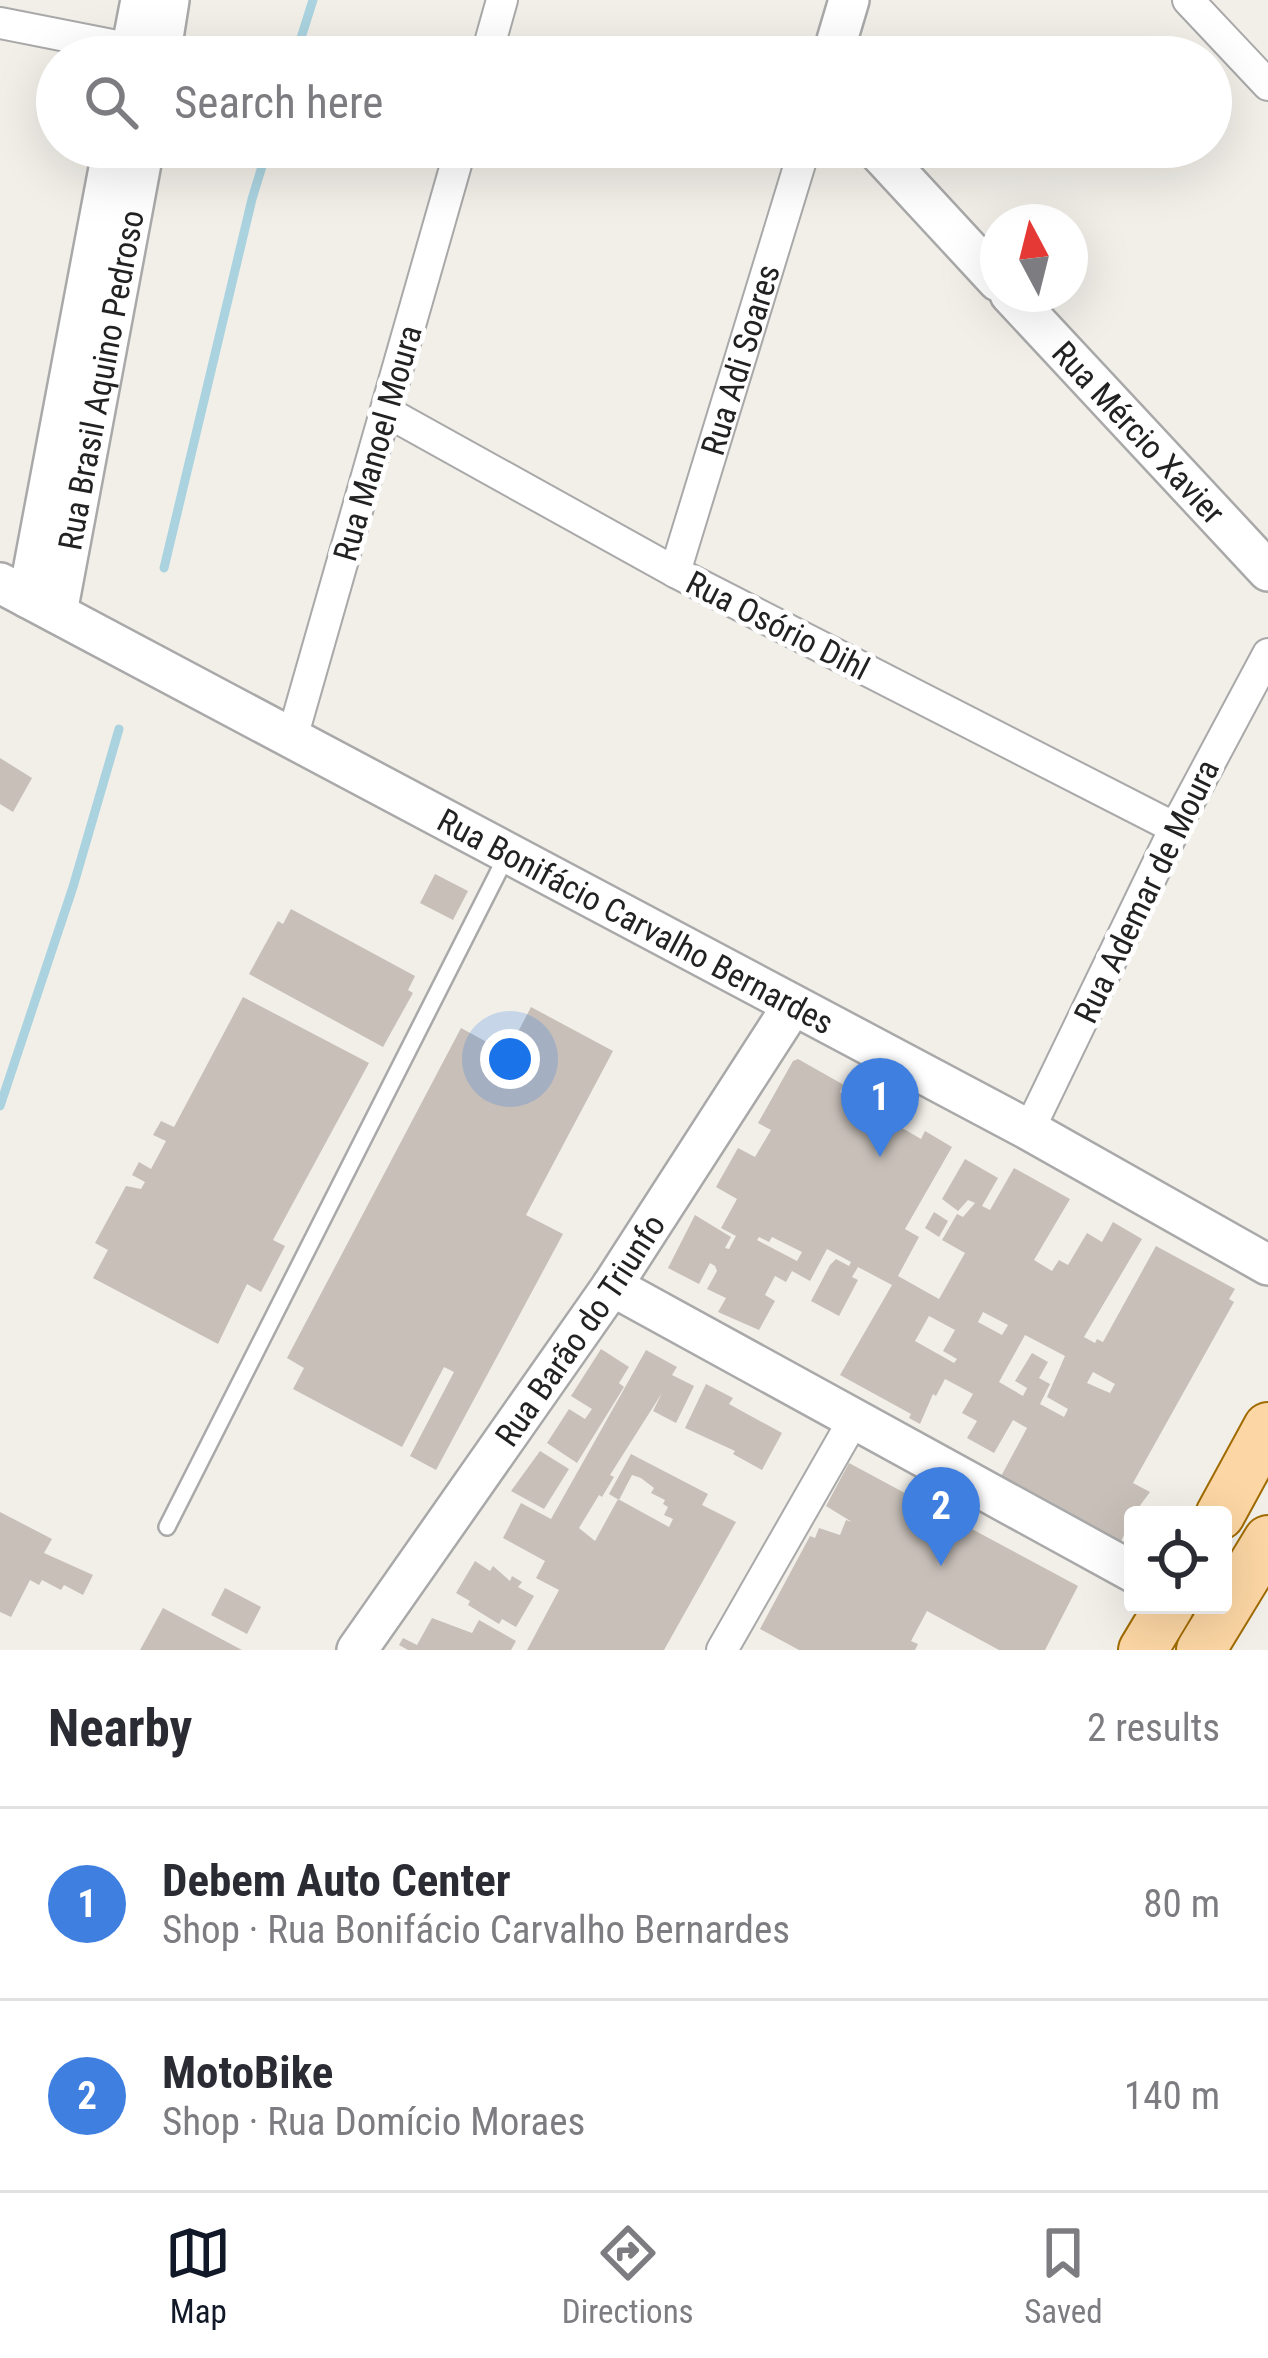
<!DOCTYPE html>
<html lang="en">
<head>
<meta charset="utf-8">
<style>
  :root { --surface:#fff; --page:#f2f2f3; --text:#2b2b33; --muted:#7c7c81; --line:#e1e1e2; --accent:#111827 }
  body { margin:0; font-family:"Roboto Condensed",sans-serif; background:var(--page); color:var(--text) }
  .controls { position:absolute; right:36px; bottom:36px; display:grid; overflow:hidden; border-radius:12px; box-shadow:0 12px 48px #0002 }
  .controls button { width:108px; height:108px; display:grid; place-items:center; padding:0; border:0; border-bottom:3px solid var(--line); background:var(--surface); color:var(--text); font:60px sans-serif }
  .compass { position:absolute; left:980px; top:204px; width:108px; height:108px; border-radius:50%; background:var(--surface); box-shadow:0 12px 48px #0002; rotate:353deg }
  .you { position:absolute; left:510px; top:1059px; width:42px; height:42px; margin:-30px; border:9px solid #fff; border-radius:50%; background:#1a73e8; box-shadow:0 0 0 18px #1a73e833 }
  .badge { display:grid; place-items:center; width:78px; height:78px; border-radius:50%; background:var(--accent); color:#fff; font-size:39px; font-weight:700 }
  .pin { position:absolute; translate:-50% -99px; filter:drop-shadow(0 3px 6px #0008) }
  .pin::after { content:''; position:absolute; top:63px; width:42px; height:36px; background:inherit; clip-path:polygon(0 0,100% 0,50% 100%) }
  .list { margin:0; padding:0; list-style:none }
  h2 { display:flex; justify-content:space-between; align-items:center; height:156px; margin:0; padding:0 48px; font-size:51px }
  h2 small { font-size:39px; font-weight:400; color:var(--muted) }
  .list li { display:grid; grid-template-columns:78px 1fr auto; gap:36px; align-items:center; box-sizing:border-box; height:192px; padding:0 48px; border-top:3px solid var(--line) }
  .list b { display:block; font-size:45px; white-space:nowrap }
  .list p { margin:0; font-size:39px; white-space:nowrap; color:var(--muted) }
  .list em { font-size:39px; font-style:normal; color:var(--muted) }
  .icon { flex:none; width:66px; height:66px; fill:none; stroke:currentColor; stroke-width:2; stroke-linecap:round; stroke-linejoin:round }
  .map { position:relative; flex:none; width:1268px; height:1650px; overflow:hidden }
  .search { position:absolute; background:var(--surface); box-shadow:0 12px 48px #0002; left:36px; right:36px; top:36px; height:132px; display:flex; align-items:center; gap:30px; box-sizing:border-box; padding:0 42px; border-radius:66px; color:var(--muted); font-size:45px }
  .sheet { height:540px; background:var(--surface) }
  nav { display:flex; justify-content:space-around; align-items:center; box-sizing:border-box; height:168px; border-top:3px solid var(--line); background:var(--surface); font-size:33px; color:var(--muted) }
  nav a { display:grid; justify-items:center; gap:6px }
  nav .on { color:var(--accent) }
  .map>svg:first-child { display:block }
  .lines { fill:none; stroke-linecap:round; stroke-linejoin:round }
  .stream { stroke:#aad3df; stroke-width:9 }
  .building { fill:#c7bfb8; fill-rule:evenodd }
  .service-casing { stroke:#a9a9a9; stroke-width:20 }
  .minor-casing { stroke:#a9a9a9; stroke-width:34 }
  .tertiary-casing { stroke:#a9a9a9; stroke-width:44 }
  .primary-casing { stroke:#a06b00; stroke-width:52 }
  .service { stroke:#fff; stroke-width:15 }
  .minor { stroke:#fff; stroke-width:30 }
  .tertiary { stroke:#fff; stroke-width:39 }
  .primary { stroke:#fcd6a4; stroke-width:48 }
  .labels { text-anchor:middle; stroke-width:10; stroke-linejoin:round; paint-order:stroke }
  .street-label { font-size:33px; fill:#222; stroke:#fff }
</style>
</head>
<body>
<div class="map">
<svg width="1268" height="1650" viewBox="0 0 1268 1650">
  <rect width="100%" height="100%" fill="#f2efe9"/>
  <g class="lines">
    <path class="stream" d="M 295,57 L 313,0
      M 164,568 L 252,199 L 268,147
      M 0,1106 L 73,887 L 119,729"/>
  </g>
  <path class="building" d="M 0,758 L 32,778 L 13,812 L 0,804 Z
    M 435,874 L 468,891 L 453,920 L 420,903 Z
    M 291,909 L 415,976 L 408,990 L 413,993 L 383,1047 L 249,974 L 278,921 L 283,924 Z
    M 243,997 L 369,1063 L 273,1240 L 285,1246 L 261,1292 L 247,1284 L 218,1344 L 93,1278 L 108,1250 L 95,1243 L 126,1186 L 141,1189 L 145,1182 L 132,1175 L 139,1162 L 151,1169 L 166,1141 L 153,1135 L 161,1121 L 174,1127 Z
    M 531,1007 L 613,1051 L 526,1215 L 563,1234 L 436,1470 L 410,1456 L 454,1372 L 444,1367 L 402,1447 L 293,1389 L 304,1368 L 287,1358 L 461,1028 L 507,1053 Z
    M 798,1059 L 844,1085 L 840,1092 L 921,1139 L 925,1131 L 952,1147 L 905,1229 L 919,1237 L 898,1276 L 939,1299 L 965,1253 L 942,1240 L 957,1214 L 963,1217 L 975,1203 L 968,1200 L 958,1211 L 942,1199 L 965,1159 L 998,1178 L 982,1206 L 990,1210 L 1014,1168 L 1070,1199 L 1034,1260 L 1052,1271 L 1059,1260 L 1068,1265 L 1087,1233 L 1102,1242 L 1113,1222 L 1142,1239 L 1084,1337 L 1095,1343 L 1097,1339 L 1103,1342 L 1156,1246 L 1235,1289 L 1229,1299 L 1234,1302 L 1133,1483 L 1150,1492 L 1133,1515 L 1119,1546 L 999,1480 L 1027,1428 L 1013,1420 L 994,1453 L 967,1438 L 977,1421 L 962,1413 L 973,1394 L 945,1379 L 936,1396 L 933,1394 L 920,1424 L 909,1418 L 911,1414 L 840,1375 L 892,1285 L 858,1267 L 852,1277 L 858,1280 L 839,1316 L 811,1301 L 830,1265 L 836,1259 L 849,1266 L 851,1262 L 827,1249 L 810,1281 L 792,1271 L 786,1282 L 775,1276 L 765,1295 L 775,1301 L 759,1330 L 718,1312 L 726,1298 L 707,1289 L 717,1271 L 715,1266 L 710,1263 L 699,1284 L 668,1268 L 695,1215 L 731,1237 L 725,1248 L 729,1249 L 736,1236 L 721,1228 L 737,1199 L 716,1187 L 738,1148 L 755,1157 L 771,1130 L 758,1123 L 793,1061 ZM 759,1237 L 769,1242 L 772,1237 L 802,1252 L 797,1261 L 757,1240 ZM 983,1312 L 1008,1325 L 1002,1335 L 978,1322 ZM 929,1316 L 955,1330 L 943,1351 L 957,1359 L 954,1363 L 915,1341 ZM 1025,1335 L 1065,1356 L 1047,1397 L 1068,1409 L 1064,1417 L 1040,1404 L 1050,1384 L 1039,1378 L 1048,1362 L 1032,1353 L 1015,1381 L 1027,1388 L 1023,1396 L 999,1382 ZM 1093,1372 L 1115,1384 L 1110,1393 L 1087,1383 Z
    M 934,1212 L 948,1221 L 939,1237 L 925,1228 Z
    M 601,1349 L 629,1367 L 619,1383 L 624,1387 L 577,1463 L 547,1443 L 569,1409 L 585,1419 L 592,1409 L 571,1396 Z
    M 646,1350 L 677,1367 L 672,1375 L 694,1386 L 676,1423 L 653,1411 L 662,1393 L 610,1475 L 614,1477 L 602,1497 L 599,1495 L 579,1528 L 595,1541 L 618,1499 L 669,1527 L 673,1519 L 664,1515 L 668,1507 L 663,1504 L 665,1500 L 651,1493 L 654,1488 L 641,1478 L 632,1475 L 619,1500 L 609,1494 L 631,1454 L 708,1494 L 702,1505 L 736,1522 L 664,1650 L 527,1650 L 559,1590 L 536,1578 L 545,1561 L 503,1538 L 521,1503 L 551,1519 Z
    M 706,1384 L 733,1398 L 729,1404 L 782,1433 L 762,1470 L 733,1454 L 735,1451 L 685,1428 Z
    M 540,1451 L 569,1469 L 544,1509 L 511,1491 Z
    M 849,1463 L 1078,1586 L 1045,1650 L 999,1650 L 927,1611 L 911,1641 L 918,1644 L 915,1650 L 799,1650 L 760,1629 L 810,1536 L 815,1538 L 819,1528 L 840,1535 L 846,1520 L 852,1522 L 826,1506 Z
    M 0,1512 L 52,1539 L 44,1553 L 93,1575 L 83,1595 L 64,1585 L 61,1590 L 42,1580 L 39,1585 L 30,1580 L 11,1617 L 0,1612 Z
    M 475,1561 L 490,1571 L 493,1566 L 510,1581 L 512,1576 L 522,1582 L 518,1587 L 534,1596 L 516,1627 L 502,1619 L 499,1624 L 468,1605 L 470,1601 L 456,1593 Z
    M 225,1588 L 261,1607 L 247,1634 L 211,1615 Z
    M 163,1608 L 242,1650 L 140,1650 Z
    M 432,1618 L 472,1633 L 479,1620 L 516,1641 L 511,1650 L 408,1650 L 399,1645 L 403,1638 L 417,1645 Z"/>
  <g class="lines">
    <g class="service-casing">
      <path id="service" d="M 167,1527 L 507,855"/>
    </g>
    <g class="minor-casing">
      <g id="minor">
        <path d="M 1188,0 L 1268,85"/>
        <path d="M 0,23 L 132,49"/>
        <path d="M 486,57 L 502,0"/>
        <path d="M 387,412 L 675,572 L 1175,828"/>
        <path id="s1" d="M 675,572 L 805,147"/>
        <path d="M 292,738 L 461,147"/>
        <path d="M 1029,1130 L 1175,828 L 1268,654"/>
        <path d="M 722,1650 L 853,1421"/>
      </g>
    </g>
    <g class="tertiary-casing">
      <g id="tertiary">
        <path d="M 130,57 L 141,0"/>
        <path d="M 160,57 L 169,0"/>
        <path d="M 832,57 L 849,0"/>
        <path d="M 874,147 L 998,281"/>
        <path id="s2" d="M 1010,294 L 1268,571"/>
        <path id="s3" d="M 0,583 L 1029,1130 L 1268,1265"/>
        <path d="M 28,598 L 113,147"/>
        <path id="s4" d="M 57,613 L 144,147"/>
        <path d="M 612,1286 L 1133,1572"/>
        <path id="s5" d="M 357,1650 L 612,1286 L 793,1005"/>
      </g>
    </g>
    <g class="primary-casing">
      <path id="primary" d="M 1220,1515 L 1268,1427
        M 1143,1650 L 1170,1605
        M 1201,1650 L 1268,1540"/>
    </g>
    <use href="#service" class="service"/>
    <use href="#minor" class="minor"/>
    <use href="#tertiary" class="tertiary"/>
    <use href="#primary" class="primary"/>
  </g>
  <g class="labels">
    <g class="street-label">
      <text dy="12" stroke="none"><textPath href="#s1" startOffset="222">Rua Adi Soares</textPath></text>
      <text dy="12" stroke="none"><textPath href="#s4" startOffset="237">Rua Brasil Aquino Pedroso</textPath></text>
      <text dy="12" stroke="none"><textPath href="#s2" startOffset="189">Rua Mércio Xavier</textPath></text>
      <text transform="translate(377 443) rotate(-74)" y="12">Rua Manoel Moura</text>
      <text transform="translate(778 625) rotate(27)" y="12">Rua Osório Dihl</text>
      <text transform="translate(1146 891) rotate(-64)" y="12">Rua Ademar de Moura</text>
      <text dy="12" stroke="none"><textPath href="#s3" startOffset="720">Rua Bonifácio Carvalho Bernardes</textPath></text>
      <text dy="12" stroke="none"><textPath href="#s5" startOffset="390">Rua Barão do Triunfo</textPath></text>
    </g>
  </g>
</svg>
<div class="controls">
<button><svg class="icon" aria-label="locate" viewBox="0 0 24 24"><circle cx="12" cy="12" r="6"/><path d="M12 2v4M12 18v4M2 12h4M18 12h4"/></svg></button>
</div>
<svg class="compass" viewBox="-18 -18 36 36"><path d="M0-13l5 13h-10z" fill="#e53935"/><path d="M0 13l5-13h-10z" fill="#7c7c81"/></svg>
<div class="you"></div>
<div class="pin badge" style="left:880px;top:1157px;background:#3f7fe0">1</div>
<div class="pin badge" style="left:941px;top:1566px;background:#3f7fe0">2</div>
<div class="search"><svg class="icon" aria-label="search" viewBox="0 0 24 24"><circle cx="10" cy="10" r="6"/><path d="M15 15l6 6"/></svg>Search here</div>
</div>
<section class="sheet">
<h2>Nearby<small>2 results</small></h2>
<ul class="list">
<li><span class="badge" style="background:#3f7fe0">1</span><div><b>Debem Auto Center</b><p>Shop · Rua Bonifácio Carvalho Bernardes</p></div><em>80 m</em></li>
<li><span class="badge" style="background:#3f7fe0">2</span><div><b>MotoBike</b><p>Shop · Rua Domício Moraes</p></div><em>140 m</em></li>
</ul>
</section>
<nav>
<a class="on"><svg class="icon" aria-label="map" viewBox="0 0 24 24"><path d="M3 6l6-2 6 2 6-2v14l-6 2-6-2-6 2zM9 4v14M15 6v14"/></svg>Map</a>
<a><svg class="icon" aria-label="directions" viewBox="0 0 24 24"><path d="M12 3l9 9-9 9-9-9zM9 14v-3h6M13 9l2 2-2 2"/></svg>Directions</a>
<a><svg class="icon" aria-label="saved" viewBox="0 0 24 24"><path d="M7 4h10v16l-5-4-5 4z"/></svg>Saved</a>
</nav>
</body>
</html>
